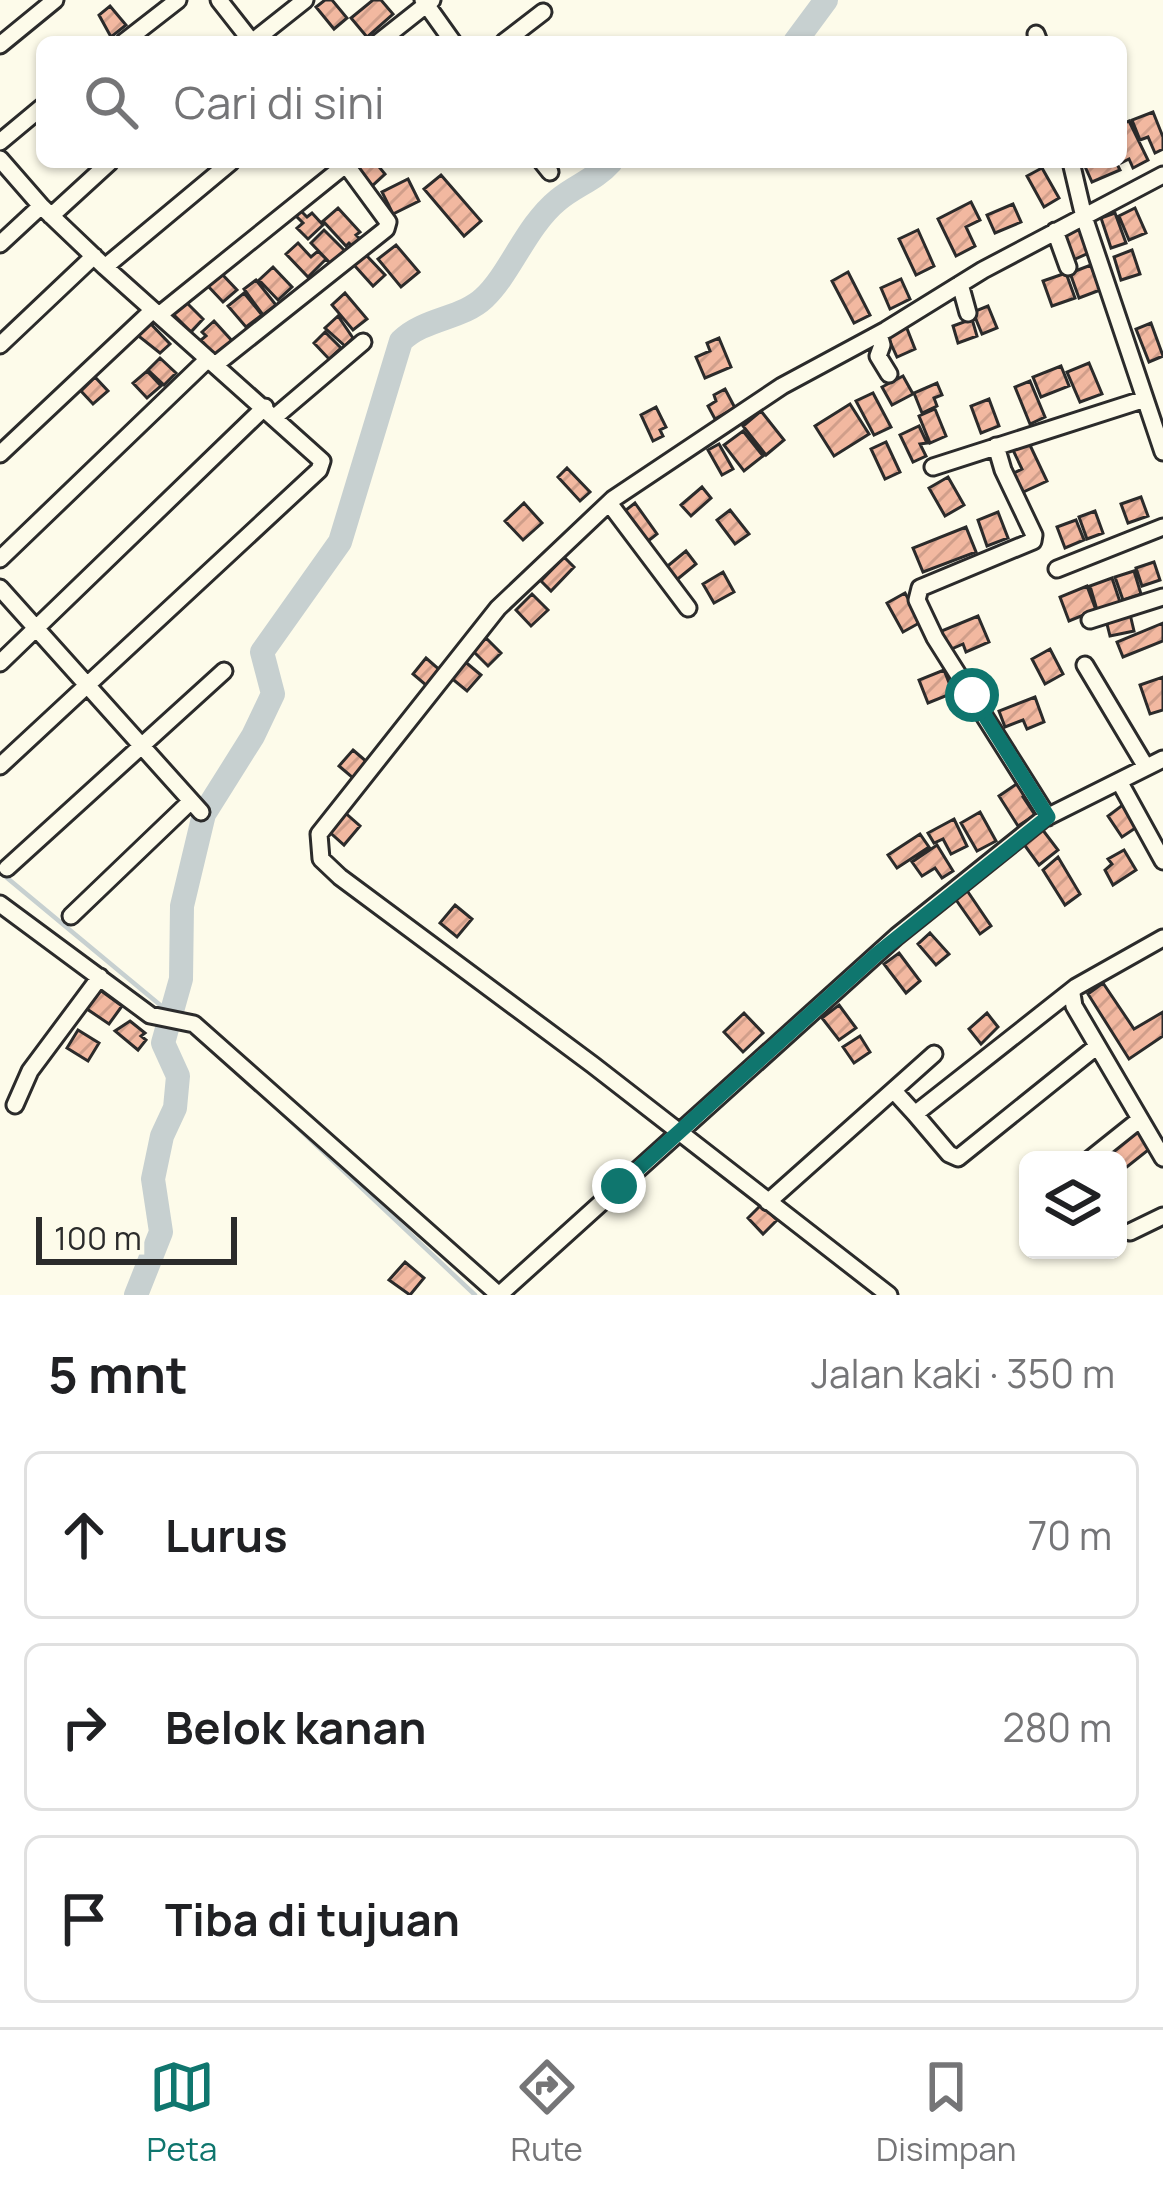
<!DOCTYPE html>
<html lang="id">
<head>
<meta charset="utf-8">
<style>
  :root { --surface:#fff; --page:#f2f2f2; --text:#202124; --muted:#757577; --line:#e0e0e0; --accent:#0f766e }
  body { margin:0; font-family:Manrope,sans-serif; background:var(--page); color:var(--text) }
  .controls { position:absolute; right:36px; bottom:36px; display:grid; overflow:hidden; border-radius:18px; box-shadow:0 3px 9px #0004 }
  .controls button { width:108px; height:108px; display:grid; place-items:center; padding:0; border:0; border-bottom:3px solid var(--line); background:var(--surface); color:var(--text); font:60px sans-serif }
  .scale { position:absolute; left:36px; bottom:30px; width:201px; box-sizing:border-box; padding-left:12px; border:6px solid #2b2b2b; border-top:0; font-size:33px; line-height:42px; white-space:nowrap; color:#2b2b2b; -webkit-text-stroke:9px #fdfbea; paint-order:stroke }
  .stop { position:absolute; width:36px; height:36px; margin:-27px; border:9px solid #0f766e; border-radius:50%; background:#fff }
  .stop.end { background:#0f766e; border-color:#fff; box-shadow:0 3px 12px #0008 }
  .list { margin:0; padding:0; list-style:none }
  h2 { display:flex; justify-content:space-between; align-items:center; height:156px; margin:0; padding:0 48px; font-size:51px }
  h2 small { font-size:39px; font-weight:400; color:var(--muted) }
  .list li { display:grid; grid-template-columns:78px 1fr auto; gap:36px; align-items:center; box-sizing:border-box; height:168px; margin:0 24px 24px; padding:0 24px; border:3px solid var(--line); border-radius:18px }
  .list b { display:block; font-size:45px; white-space:nowrap }
  .list em { font-size:39px; font-style:normal; color:var(--muted) }
  .icon { flex:none; width:66px; height:66px; fill:none; stroke:currentColor; stroke-width:2; stroke-linecap:round; stroke-linejoin:round }
  .map { position:relative; flex:none; width:1163px; height:1295px; overflow:hidden }
  .search { position:absolute; background:var(--surface); box-shadow:0 3px 9px #0004; left:36px; right:36px; top:36px; height:132px; display:flex; align-items:center; gap:30px; box-sizing:border-box; padding:0 42px; border-radius:18px; color:var(--muted); font-size:45px }
  .sheet { height:732px; background:var(--surface) }
  nav { display:flex; justify-content:space-around; align-items:center; box-sizing:border-box; height:168px; border-top:3px solid var(--line); background:var(--surface); font-size:33px; color:var(--muted) }
  nav a { display:grid; justify-items:center; gap:6px }
  nav .on { color:var(--accent) }
  .map>svg:first-child { display:block }
  .lines { fill:none; stroke-linecap:round; stroke-linejoin:round }
  .stream { stroke:#c7d0d0; stroke-width:4.5 }
  .river { stroke:#c7d0d0; stroke-width:24 }
  .building { fill:url(#building-hatch); stroke:#2b2b2b; stroke-width:3 }
  .minor-casing { stroke:#2b2b2b; stroke-width:21 }
  .minor { stroke:#fdfbea; stroke-width:15 }
  .route { stroke:#0f766e; stroke-width:15 }
</style>
</head>
<body>
<div class="map">
<svg width="1163" height="1295" viewBox="0 0 1163 1295">
  <defs>
    <pattern id="building-hatch" width="6" height="6" patternUnits="userSpaceOnUse" patternTransform="scale(3)"><rect width="6" height="6" fill="#f2b8a0"/><path d="M-1 1l2-2M0 6l6-6M5 7l2-2" fill="none" stroke="#d09e8a"/></pattern>
  </defs>
  <rect width="100%" height="100%" fill="#fdfbea"/>
  <g class="lines">
    <path class="stream" d="M 0,872 L 171,1014
      M 278,1109 L 475,1295"/>
    <path class="river" d="M 795,42 L 826,0
      M 136,1295 L 161,1232 L 153,1179 L 162,1136 L 175,1108 L 178,1076 L 163,1043 L 181,979 L 182,906 L 204,814 L 253,736 L 273,694 L 262,652 L 340,542 L 401,341 C 424,318 462,319 484,298 C 510,274 526,226 558,200 C 576,185 595,180 611,162"/>
  </g>
  <path class="building" d="M 325,0 L 332,0 L 347,18 L 334,29 L 316,7 Z
    M 373,0 L 381,0 L 393,14 L 367,37 L 351,18 Z
    M 110,6 L 126,25 L 111,37 L 99,15 Z
    M 1153,112 L 1163,137 L 1163,149 L 1155,153 L 1148,137 L 1140,140 L 1132,120 Z
    M 1129,121 L 1148,160 L 1133,168 L 1129,159 L 1121,163 L 1120,162 L 1121,125 Z
    M 364,162 L 375,162 L 385,174 L 372,186 L 357,168 Z
    M 1083,162 L 1116,162 L 1120,170 L 1092,182 Z
    M 1042,168 L 1059,198 L 1044,207 L 1027,176 Z
    M 441,175 L 481,221 L 464,236 L 424,189 Z
    M 408,179 L 419,201 L 393,214 L 382,192 Z
    M 971,202 L 980,220 L 966,227 L 975,246 L 956,256 L 938,219 Z
    M 1013,204 L 1021,222 L 995,233 L 987,215 Z
    M 338,208 L 360,232 L 356,235 L 361,240 L 353,247 L 349,243 L 346,246 L 323,221 Z
    M 1135,208 L 1146,233 L 1129,240 L 1119,216 Z
    M 300,210 L 307,217 L 312,213 L 323,225 L 308,239 L 297,228 L 303,223 L 295,215 Z
    M 1115,213 L 1126,243 L 1111,248 L 1101,218 Z
    M 1081,228 L 1091,252 L 1073,260 L 1063,235 Z
    M 324,230 L 345,251 L 331,264 L 311,243 Z
    M 918,230 L 934,266 L 916,275 L 899,239 Z
    M 298,243 L 311,257 L 318,251 L 326,259 L 308,277 L 286,254 Z
    M 396,245 L 419,272 L 401,287 L 378,259 Z
    M 1132,250 L 1140,274 L 1121,280 L 1114,257 Z
    M 366,255 L 385,275 L 373,286 L 354,265 Z
    M 1091,265 L 1100,290 L 1079,298 L 1070,273 Z
    M 273,267 L 292,287 L 278,300 L 259,280 Z
    M 220,272 L 237,290 L 223,302 L 207,285 Z
    M 848,272 L 870,315 L 854,323 L 832,281 Z
    M 1066,273 L 1075,298 L 1052,306 L 1043,281 Z
    M 901,279 L 910,299 L 890,309 L 881,288 Z
    M 256,280 L 276,305 L 263,315 L 244,289 Z
    M 244,293 L 262,315 L 246,327 L 228,306 Z
    M 345,293 L 367,319 L 353,330 L 332,305 Z
    M 184,300 L 203,319 L 191,332 L 171,312 Z
    M 988,306 L 997,328 L 982,334 L 973,312 Z
    M 338,316 L 353,338 L 345,346 L 325,328 Z
    M 972,319 L 977,336 L 958,343 L 953,326 Z
    M 214,321 L 234,343 L 217,358 L 201,340 L 206,336 L 202,332 Z
    M 149,322 L 170,344 L 160,353 L 136,334 Z
    M 1151,323 L 1163,356 L 1149,362 L 1136,329 Z
    M 906,326 L 915,349 L 897,357 L 887,335 Z
    M 325,332 L 341,348 L 329,359 L 314,343 Z
    M 719,338 L 731,367 L 705,378 L 696,357 L 710,351 L 707,343 Z
    M 160,358 L 176,373 L 164,385 L 148,370 Z
    M 1089,363 L 1102,394 L 1080,402 L 1067,372 Z
    M 1061,366 L 1069,386 L 1041,397 L 1033,377 Z
    M 147,371 L 161,386 L 147,398 L 133,383 Z
    M 903,376 L 913,394 L 892,405 L 882,387 Z
    M 95,377 L 108,391 L 93,404 L 81,391 Z
    M 1030,381 L 1045,417 L 1030,424 L 1015,387 Z
    M 937,383 L 942,395 L 934,398 L 937,406 L 922,413 L 914,393 Z
    M 725,389 L 735,408 L 715,419 L 708,406 L 716,401 L 714,395 Z
    M 873,393 L 891,427 L 874,435 L 856,401 Z
    M 989,399 L 999,426 L 981,433 L 971,406 Z
    M 850,404 L 869,434 L 834,456 L 815,426 Z
    M 656,407 L 666,427 L 660,430 L 663,436 L 653,441 L 641,415 Z
    M 935,409 L 946,436 L 930,443 L 919,416 Z
    M 761,411 L 784,440 L 766,455 L 743,426 Z
    M 919,426 L 927,443 L 920,444 L 926,456 L 913,462 L 900,435 Z
    M 743,431 L 763,456 L 744,471 L 724,445 Z
    M 1028,441 L 1047,481 L 1021,493 L 1012,474 L 1022,469 L 1012,448 Z
    M 886,442 L 900,472 L 885,479 L 871,449 Z
    M 719,444 L 733,469 L 722,475 L 708,450 Z
    M 567,468 L 590,492 L 580,501 L 558,477 Z
    M 948,477 L 964,505 L 945,516 L 929,488 Z
    M 702,487 L 711,498 L 691,516 L 681,505 Z
    M 1141,497 L 1148,516 L 1128,523 L 1121,504 Z
    M 524,503 L 542,523 L 523,540 L 505,521 Z
    M 635,503 L 657,534 L 643,545 L 621,514 Z
    M 730,510 L 749,534 L 735,544 L 717,520 Z
    M 1095,511 L 1103,533 L 1087,539 L 1079,517 Z
    M 998,512 L 1008,538 L 987,546 L 978,520 Z
    M 1076,520 L 1084,540 L 1065,548 L 1057,527 Z
    M 966,527 L 976,552 L 923,572 L 913,548 Z
    M 686,551 L 696,564 L 674,582 L 664,569 Z
    M 564,557 L 574,567 L 551,591 L 541,581 Z
    M 1154,562 L 1160,580 L 1142,586 L 1136,568 Z
    M 1134,571 L 1141,594 L 1123,600 L 1115,577 Z
    M 723,572 L 734,592 L 714,603 L 703,584 Z
    M 1112,578 L 1120,602 L 1097,610 L 1090,586 Z
    M 1087,586 L 1096,610 L 1069,621 L 1060,597 Z
    M 905,593 L 921,622 L 903,632 L 887,603 Z
    M 532,594 L 548,610 L 531,626 L 516,610 Z
    M 1130,614 L 1134,631 L 1110,636 L 1106,620 Z
    M 978,616 L 989,642 L 966,652 L 963,644 L 947,651 L 939,632 Z
    M 1163,623 L 1163,641 L 1123,657 L 1117,642 Z
    M 486,638 L 501,653 L 488,666 L 473,651 Z
    M 1050,649 L 1063,674 L 1045,684 L 1032,659 Z
    M 426,658 L 441,671 L 427,686 L 413,674 Z
    M 463,660 L 481,675 L 467,691 L 450,677 Z
    M 944,670 L 953,693 L 928,703 L 919,680 Z
    M 1163,677 L 1163,710 L 1150,714 L 1140,685 Z
    M 1035,697 L 1044,722 L 1027,729 L 1023,720 L 1005,727 L 999,711 Z
    M 353,750 L 367,762 L 353,778 L 339,766 Z
    M 1021,781 L 1029,793 L 1023,797 L 1035,815 L 1018,826 L 999,796 Z
    M 1124,804 L 1140,825 L 1122,837 L 1108,816 Z
    M 342,810 L 360,826 L 344,845 L 325,828 Z
    M 980,812 L 996,841 L 977,851 L 961,823 Z
    M 954,819 L 967,846 L 951,854 L 943,839 L 934,843 L 928,833 Z
    M 1042,829 L 1058,850 L 1039,865 L 1023,843 Z
    M 920,834 L 929,847 L 897,868 L 888,855 Z
    M 937,845 L 953,871 L 942,878 L 935,868 L 922,876 L 912,862 Z
    M 1124,850 L 1136,870 L 1113,885 L 1105,870 L 1112,864 L 1108,859 Z
    M 1058,857 L 1080,894 L 1065,905 L 1043,870 Z
    M 966,889 L 991,926 L 980,934 L 954,897 Z
    M 455,905 L 472,919 L 457,937 L 440,923 Z
    M 930,933 L 949,954 L 936,965 L 918,944 Z
    M 899,953 L 920,981 L 906,993 L 884,964 Z
    M 1103,983 L 1134,1029 L 1163,1012 L 1163,1036 L 1129,1059 L 1088,994 Z
    M 100,990 L 122,1006 L 109,1024 L 87,1009 Z
    M 839,1005 L 856,1028 L 839,1040 L 822,1018 Z
    M 744,1013 L 763,1033 L 743,1052 L 724,1032 Z
    M 987,1013 L 998,1027 L 981,1044 L 969,1029 Z
    M 130,1021 L 145,1033 L 141,1036 L 146,1040 L 138,1050 L 115,1031 Z
    M 78,1030 L 99,1043 L 88,1061 L 67,1048 Z
    M 860,1036 L 870,1052 L 854,1063 L 843,1047 Z
    M 1138,1128 L 1152,1147 L 1118,1174 L 1118,1160 L 1097,1160 Z
    M 761,1205 L 777,1220 L 763,1234 L 748,1218 Z
    M 405,1262 L 424,1278 L 410,1295 L 389,1280 Z"/>
  <g class="lines">
    <g class="minor-casing">
      <path id="minor" d="M 219,0 L 252,42 L 305,0
        M 423,0 L 453,42
        M 1036,34 L 1039,42
        M 124,42 L 178,0
        M 379,42 L 432,0
        M 504,42 L 543,12
        M 0,45 L 55,0
        M 0,142 L 42,107
        M 0,159 L 41,206 L 105,267 L 322,461 L 319,470 L 0,766
        M 542,162 L 550,172
        M 1071,162 L 1084,217 L 1163,452
        M 51,216 L 110,162
        M 1055,231 L 1068,267
        M 0,244 L 41,206
        M 105,267 L 231,162
        M 960,284 L 968,313
        M 159,315 L 349,162
        M 879,334 L 882,345 L 878,356 L 889,374
        M 0,345 L 94,256
        M 215,365 L 386,229 L 388,222 L 344,162
        M 276,416 L 363,342
        M 996,446 L 1003,470 L 1034,535 L 1033,541 L 920,588 L 917,600 L 935,638 L 1048,817
        M 0,454 L 153,310
        M 933,467 L 1145,399
        M 609,503 L 688,608
        M 0,559 L 208,359
        M 1057,569 L 1163,527
        M 0,588 L 201,812
        M 1090,620 L 1163,597
        M 0,663 L 265,407
        M 1085,665 L 1146,767
        M 1119,781 L 1163,861
        M 7,868 L 224,671
        M 0,904 L 150,1015 L 194,1024 L 499,1295
        M 71,916 L 191,801
        M 1072,994 L 1074,1006 L 1163,1158
        M 894,1091 L 915,1114 L 1076,987 L 1163,938
        M 15,1105 L 30,1071 L 100,977
        M 915,1114 L 949,1154 L 958,1158 L 1096,1047
        M 1089,1160 L 1139,1120
        M 768,1202 L 934,1054
        M 1130,1232 L 1163,1216
        M 499,1295 L 897,936 L 1043,819 L 1163,759
        M 889,1295 L 593,1065 L 340,877 L 321,859 L 319,834 L 498,608 L 613,499 L 782,386 L 886,330 L 983,270 L 1163,175"/>
    </g>
    <use href="#minor" class="minor"/>
  </g>
  <g class="lines">
    <path class="route" d="M 619,1186 L 877,954 L 1048,817 L 972,695"/>
  </g>
</svg>
<div class="controls">
<button><svg class="icon" aria-label="layers" viewBox="0 0 24 24"><path d="M12 4l9 5-9 5-9-5zM3 14l9 5 9-5"/></svg></button>
</div>
<div class="scale">100 m</div>
<div class="stop" style="left:972px;top:695px"></div>
<div class="stop end" style="left:619px;top:1186px"></div>
<div class="search"><svg class="icon" aria-label="search" viewBox="0 0 24 24"><circle cx="10" cy="10" r="6"/><path d="M15 15l6 6"/></svg>Cari di sini</div>
</div>
<section class="sheet">
<h2>5 mnt<small>Jalan kaki · 350 m</small></h2>
<ul class="list">
<li><svg class="icon" aria-label="ahead" viewBox="0 0 24 24"><path d="M12 20V5M6 11l6-6 6 6"/></svg><div><b>Lurus</b></div><em>70 m</em></li>
<li><svg class="icon" aria-label="right" viewBox="0 0 24 24"><path d="M7 20v-9h11M14 6l5 5-5 5"/></svg><div><b>Belok kanan</b></div><em>280 m</em></li>
<li><svg class="icon" aria-label="arrive" viewBox="0 0 24 24"><path d="M6 21V4h12l-3 4 3 4H6"/></svg><div><b>Tiba di tujuan</b></div></li>
</ul>
</section>
<nav>
<a class="on"><svg class="icon" aria-label="map" viewBox="0 0 24 24"><path d="M3 6l6-2 6 2 6-2v14l-6 2-6-2-6 2zM9 4v14M15 6v14"/></svg>Peta</a>
<a><svg class="icon" aria-label="directions" viewBox="0 0 24 24"><path d="M12 3l9 9-9 9-9-9zM9 14v-3h6M13 9l2 2-2 2"/></svg>Rute</a>
<a><svg class="icon" aria-label="saved" viewBox="0 0 24 24"><path d="M7 4h10v16l-5-4-5 4z"/></svg>Disimpan</a>
</nav>
</body>
</html>
